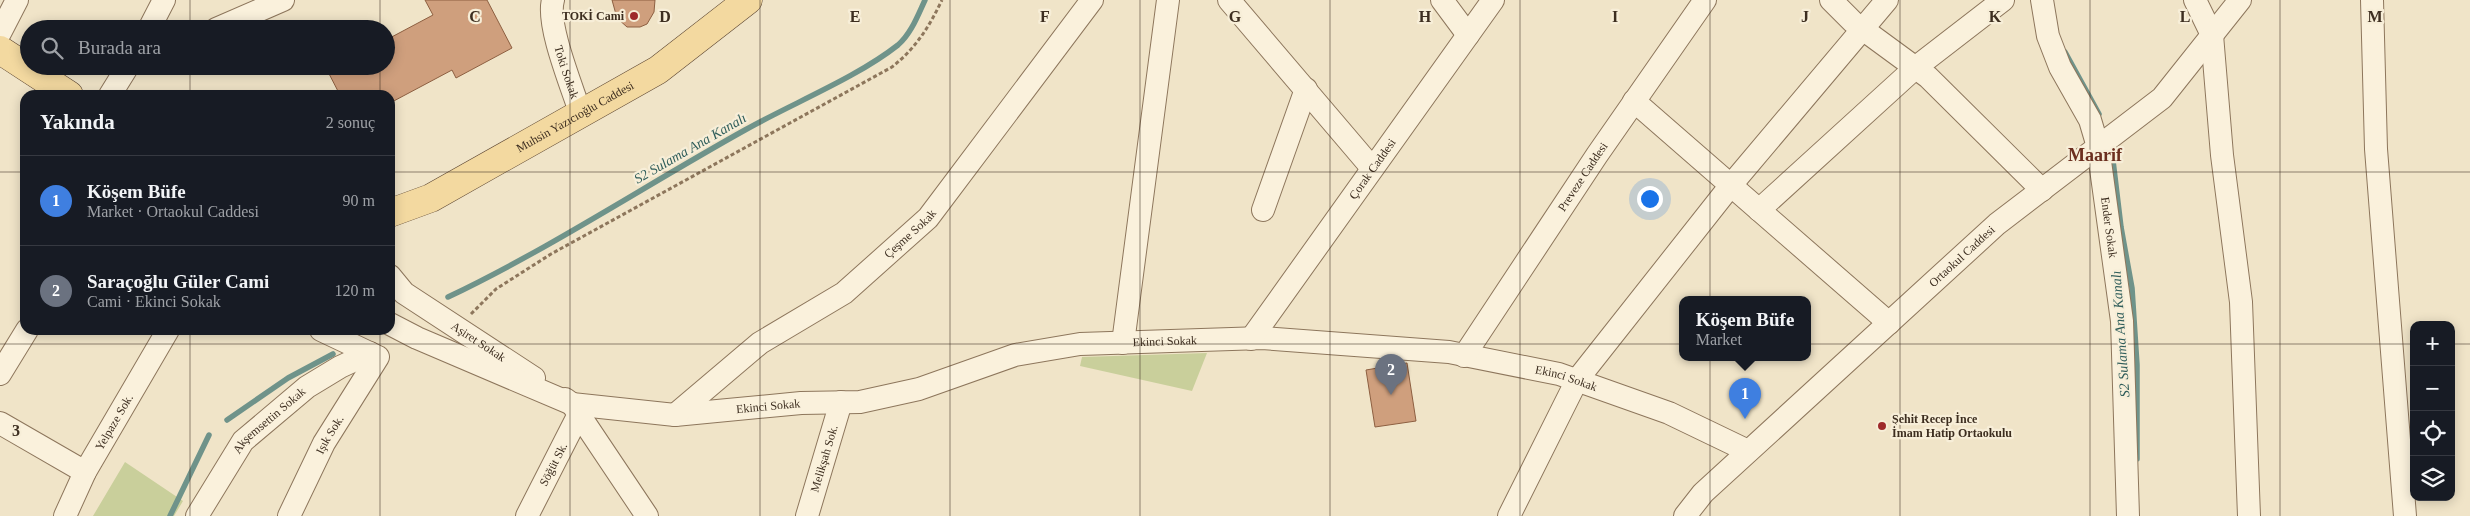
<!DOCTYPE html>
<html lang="tr">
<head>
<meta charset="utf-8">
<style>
  :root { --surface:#171b24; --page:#242831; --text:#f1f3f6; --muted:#9ea1a6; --line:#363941; --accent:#cc999b }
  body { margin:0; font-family:Georgia,serif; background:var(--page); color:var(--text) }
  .controls { position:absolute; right:15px; bottom:15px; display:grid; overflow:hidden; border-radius:10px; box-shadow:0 2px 12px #0003 }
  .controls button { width:45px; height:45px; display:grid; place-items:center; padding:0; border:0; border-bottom:1px solid var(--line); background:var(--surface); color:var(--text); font:25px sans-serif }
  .you { position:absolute; left:1649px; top:198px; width:18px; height:18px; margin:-12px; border:4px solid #fff; border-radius:50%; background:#1a73e8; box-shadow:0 0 0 8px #1a73e833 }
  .badge { display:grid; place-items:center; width:32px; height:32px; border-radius:50%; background:var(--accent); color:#fff; font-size:16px; font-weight:700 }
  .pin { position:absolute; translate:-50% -41px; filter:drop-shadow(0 1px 2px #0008) }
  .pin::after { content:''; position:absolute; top:26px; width:18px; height:15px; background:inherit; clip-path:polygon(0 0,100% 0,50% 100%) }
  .popup { position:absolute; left:1679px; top:296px; width:132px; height:65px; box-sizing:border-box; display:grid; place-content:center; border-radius:10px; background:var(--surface); filter:drop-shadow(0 1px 4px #0005); font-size:16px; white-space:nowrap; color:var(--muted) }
  .popup b { font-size:19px; color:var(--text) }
  .popup::after { content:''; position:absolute; left:50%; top:100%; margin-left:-10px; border:10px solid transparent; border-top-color:var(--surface) }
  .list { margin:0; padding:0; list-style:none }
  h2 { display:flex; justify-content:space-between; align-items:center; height:65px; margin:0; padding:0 20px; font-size:21px }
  h2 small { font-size:16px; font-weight:400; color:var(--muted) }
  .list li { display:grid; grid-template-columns:32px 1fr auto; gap:15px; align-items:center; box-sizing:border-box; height:90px; padding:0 20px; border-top:1px solid var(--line) }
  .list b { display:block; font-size:19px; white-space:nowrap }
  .list p { margin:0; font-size:16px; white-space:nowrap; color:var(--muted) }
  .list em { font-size:16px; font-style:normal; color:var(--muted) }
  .icon { flex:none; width:28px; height:28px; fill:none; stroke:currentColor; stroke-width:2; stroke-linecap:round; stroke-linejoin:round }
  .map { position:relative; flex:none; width:2470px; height:516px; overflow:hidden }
  .search { position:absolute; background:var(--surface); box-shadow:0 2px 12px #0003; left:20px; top:20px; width:375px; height:55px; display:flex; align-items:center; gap:12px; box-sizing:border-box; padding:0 18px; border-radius:28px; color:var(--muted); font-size:19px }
  .panel { position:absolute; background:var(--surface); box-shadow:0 2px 12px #0003; left:20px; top:90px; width:375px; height:245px; border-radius:15px }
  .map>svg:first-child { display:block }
  .green { fill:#c9cf9b }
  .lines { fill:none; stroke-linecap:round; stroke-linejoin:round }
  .stream { stroke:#6f938a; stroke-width:5.5 }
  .building { fill:#cf9f7d; stroke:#8d5f41 }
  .minor-casing { stroke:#8d765c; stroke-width:24 }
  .major-casing { stroke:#5b4430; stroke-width:29 }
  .path { stroke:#8d765c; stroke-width:3; stroke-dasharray:4 2.5; stroke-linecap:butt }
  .minor { stroke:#faf1dc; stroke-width:22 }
  .major { stroke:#f3d9a0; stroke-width:28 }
  .grid { fill:none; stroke:#3d2e20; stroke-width:1; stroke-opacity:0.55 }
  .poi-dot { fill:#9e2a2b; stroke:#f7eed8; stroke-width:2 }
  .labels { text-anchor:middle; stroke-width:4.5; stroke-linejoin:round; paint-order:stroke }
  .poi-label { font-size:12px; font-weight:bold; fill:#3d2e20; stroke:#f7eed8; text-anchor:end }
  .street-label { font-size:12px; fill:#3d2e20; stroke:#f7eed8 }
  .water-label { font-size:14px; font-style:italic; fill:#2f5d5a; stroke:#f7eed8 }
  .district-label { font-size:18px; font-weight:bold; fill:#6b2e1e; stroke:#f7eed8 }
  .grid-label { font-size:16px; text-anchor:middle; font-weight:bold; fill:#3d2e20; stroke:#f7eed8; stroke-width:4.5; stroke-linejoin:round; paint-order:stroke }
</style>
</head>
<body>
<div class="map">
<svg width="2470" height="516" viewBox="0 0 2470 516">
  <rect width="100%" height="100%" fill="#f0e4c8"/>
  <path class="green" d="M 1207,353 L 1192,391 L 1080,366 L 1082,357 Z
    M 125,462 L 183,501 L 174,516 L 93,516 Z"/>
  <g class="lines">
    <path class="stream" d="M 2065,52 L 2099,114
      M 2112,152 L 2121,227 L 2132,288 L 2137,365 L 2137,459
      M 448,297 C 551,248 646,185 745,130 C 793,103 856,78 898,45 C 911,34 918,15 925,0
      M 227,420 L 288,378 L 333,354
      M 170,516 L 209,435"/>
  </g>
  <path class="building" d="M 425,0 L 487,0 L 512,48 L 456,78 L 452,70 L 390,103 L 390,95 L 340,95 L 325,66 L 386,66 L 386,40 L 433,15 Z
    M 612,0 L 655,0 L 654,12 L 647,24 L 640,27 L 627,27 L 617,18 Z
    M 1407,363 L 1416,421 L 1375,427 L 1366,370 Z"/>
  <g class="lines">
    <g class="minor-casing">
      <g id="minor">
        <path id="s1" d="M 553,0 C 546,24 572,87 580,112"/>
        <path d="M 1229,0 L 1372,168"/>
        <path d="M 1442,0 L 1468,35"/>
        <path d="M 1831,0 L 1853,22 L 1928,77 L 2042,190"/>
        <path id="s2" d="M 2042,0 L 2048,36 L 2060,67 L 2090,120 L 2098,147 L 2122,321 L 2128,516"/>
        <path d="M 2195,0 L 2212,35 L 2222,155 L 2241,302 L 2249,516"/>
        <path d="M 2372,0 L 2376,149 L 2405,516"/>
        <path d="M 149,29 L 164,0"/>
        <path d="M 216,29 L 283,0"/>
        <path d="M 0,33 L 17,0"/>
        <path d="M 110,95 L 128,66"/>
        <path d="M 1634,101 L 1889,323"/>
        <path d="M 1263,210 L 1306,89"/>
        <path d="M 1759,210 L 1915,68 L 2003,0"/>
        <path id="s3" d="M 390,276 L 404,293 L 534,378"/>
        <path id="s4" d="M 390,324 L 417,338 L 572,404 L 675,415 L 801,403 L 860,402 L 919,389 L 1015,355 L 1080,344 L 1262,338 L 1449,352 L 1559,374 L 1669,413 L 1748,451"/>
        <path id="s5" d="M 1251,339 L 1493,0"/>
        <path d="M 1123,343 L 1168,0"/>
        <path id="s6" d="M 1464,356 L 1597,155 L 1705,0"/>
        <path d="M 0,374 L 27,330"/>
        <path d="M 565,399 L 572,404 L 647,516"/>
        <path id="s7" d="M 675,415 L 760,343 L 844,293 L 928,218 L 1092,0"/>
        <path d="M 0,423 L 85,472"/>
        <path id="s8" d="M 65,516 L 85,472 L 168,330"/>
        <path id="s9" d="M 197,516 L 243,441 L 307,387 L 340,367 L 370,353"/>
        <path id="s10" d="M 289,516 L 324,443 L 378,357 L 321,330"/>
        <path id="s11" d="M 527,516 L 579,414"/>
        <path id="s12" d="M 807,516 L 841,402"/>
        <path d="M 1509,516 L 1577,380 L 1731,185 L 1887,0"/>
        <path id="s13" d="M 1685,516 L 1703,493 L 1997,224 L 2162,98 L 2240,0"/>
      </g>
    </g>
    <g class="major-casing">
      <g id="major">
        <path d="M 0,50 L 69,95"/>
        <path id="s14" d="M 390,213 L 431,198 L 658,70 L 748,0"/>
      </g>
    </g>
    <path class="path" d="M 471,314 L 496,289 L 551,254 L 892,67 C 916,48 929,27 942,0"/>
    <use href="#minor" class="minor"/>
    <use href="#major" class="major"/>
  </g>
  <path class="grid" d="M 190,0 L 190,29M 380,0 L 380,29M 570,0 L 570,516M 760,0 L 760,516M 950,0 L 950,516M 1140,0 L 1140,516M 1330,0 L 1330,516M 1520,0 L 1520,516M 1710,0 L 1710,516M 1900,0 L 1900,516M 2090,0 L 2090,516M 2280,0 L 2280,516M 190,66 L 190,95M 380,66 L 380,95M 0,172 L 25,172M 390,172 L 2470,172M 190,330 L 190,516M 380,330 L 380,516M 0,344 L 2414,344M 2451,344 L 2470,344"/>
  <g class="poi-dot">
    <circle cx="634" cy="16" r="5"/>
    <circle cx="1882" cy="426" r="5"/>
  </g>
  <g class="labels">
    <g class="poi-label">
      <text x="624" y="20">TOKİ Cami</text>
      <text x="1892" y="423" text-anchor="start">Şehit Recep İnce<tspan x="1892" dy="14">İmam Hatip Ortaokulu</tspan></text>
    </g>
    <g class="street-label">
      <text dy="4" stroke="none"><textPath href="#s1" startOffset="74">Toki Sokak</textPath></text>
      <text dy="4" stroke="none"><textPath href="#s14" startOffset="209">Muhsin Yazıcıoğlu Caddesi</textPath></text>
      <text dy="4" stroke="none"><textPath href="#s5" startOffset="209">Çorak Caddesi</textPath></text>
      <text dy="4" stroke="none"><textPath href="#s6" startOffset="215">Preveze Caddesi</textPath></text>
      <text dy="4" stroke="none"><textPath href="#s2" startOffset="240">Ender Sokak</textPath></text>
      <text dy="4" stroke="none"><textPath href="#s7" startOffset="298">Çeşme Sokak</textPath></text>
      <text dy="4" stroke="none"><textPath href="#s13" startOffset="380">Ortaokul Caddesi</textPath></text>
      <text dy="4" stroke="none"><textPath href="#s3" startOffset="111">Aşiret Sokak</textPath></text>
      <text dy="4" stroke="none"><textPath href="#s4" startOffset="801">Ekinci Sokak</textPath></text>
      <text dy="4" stroke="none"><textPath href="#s4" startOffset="1206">Ekinci Sokak</textPath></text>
      <text dy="4" stroke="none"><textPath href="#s4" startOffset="396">Ekinci Sokak</textPath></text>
      <text dy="4" stroke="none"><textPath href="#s9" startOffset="121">Akşemsettin Sokak</textPath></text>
      <text dy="4" stroke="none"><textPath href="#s8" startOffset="106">Yelpaze Sok.</textPath></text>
      <text dy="4" stroke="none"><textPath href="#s10" startOffset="91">Işık Sok.</textPath></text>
      <text dy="4" stroke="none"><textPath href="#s12" startOffset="60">Melikşah Sok.</textPath></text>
      <text dy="4" stroke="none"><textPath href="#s11" startOffset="58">Söğüt Sk.</textPath></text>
    </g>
    <g class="water-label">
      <text transform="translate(690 148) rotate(-30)" y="5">S2 Sulama Ana Kanalı</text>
      <text transform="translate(2120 334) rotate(-94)" y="5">S2 Sulama Ana Kanalı</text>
    </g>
    <g class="district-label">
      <text x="2095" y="161">Maarif</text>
    </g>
  </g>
  <g class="grid-label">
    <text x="475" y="22">C</text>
    <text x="665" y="22">D</text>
    <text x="855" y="22">E</text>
    <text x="1045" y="22">F</text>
    <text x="1235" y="22">G</text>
    <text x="1425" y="22">H</text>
    <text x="1615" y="22">I</text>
    <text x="1805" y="22">J</text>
    <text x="1995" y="22">K</text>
    <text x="2185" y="22">L</text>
    <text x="2375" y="22">M</text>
    <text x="16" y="436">3</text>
  </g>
</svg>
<div class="controls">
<button>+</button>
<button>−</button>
<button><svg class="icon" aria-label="locate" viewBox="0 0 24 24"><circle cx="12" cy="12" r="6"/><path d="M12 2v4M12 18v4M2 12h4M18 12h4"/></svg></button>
<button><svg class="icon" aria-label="layers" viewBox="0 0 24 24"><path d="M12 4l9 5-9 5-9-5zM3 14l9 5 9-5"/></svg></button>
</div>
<div class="you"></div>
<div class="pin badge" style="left:1745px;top:419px;background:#3f7fe0">1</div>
<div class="popup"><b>Köşem Büfe</b>Market</div>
<div class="pin badge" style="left:1391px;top:395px;background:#6b7280">2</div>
<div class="search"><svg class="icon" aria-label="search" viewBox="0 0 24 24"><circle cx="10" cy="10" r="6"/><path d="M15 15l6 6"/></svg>Burada ara</div>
<section class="panel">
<h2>Yakında<small>2 sonuç</small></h2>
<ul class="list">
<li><span class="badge" style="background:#3f7fe0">1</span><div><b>Köşem Büfe</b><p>Market · Ortaokul Caddesi</p></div><em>90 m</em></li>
<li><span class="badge" style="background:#6b7280">2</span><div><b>Saraçoğlu Güler Cami</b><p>Cami · Ekinci Sokak</p></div><em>120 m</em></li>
</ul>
</section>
</div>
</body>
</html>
